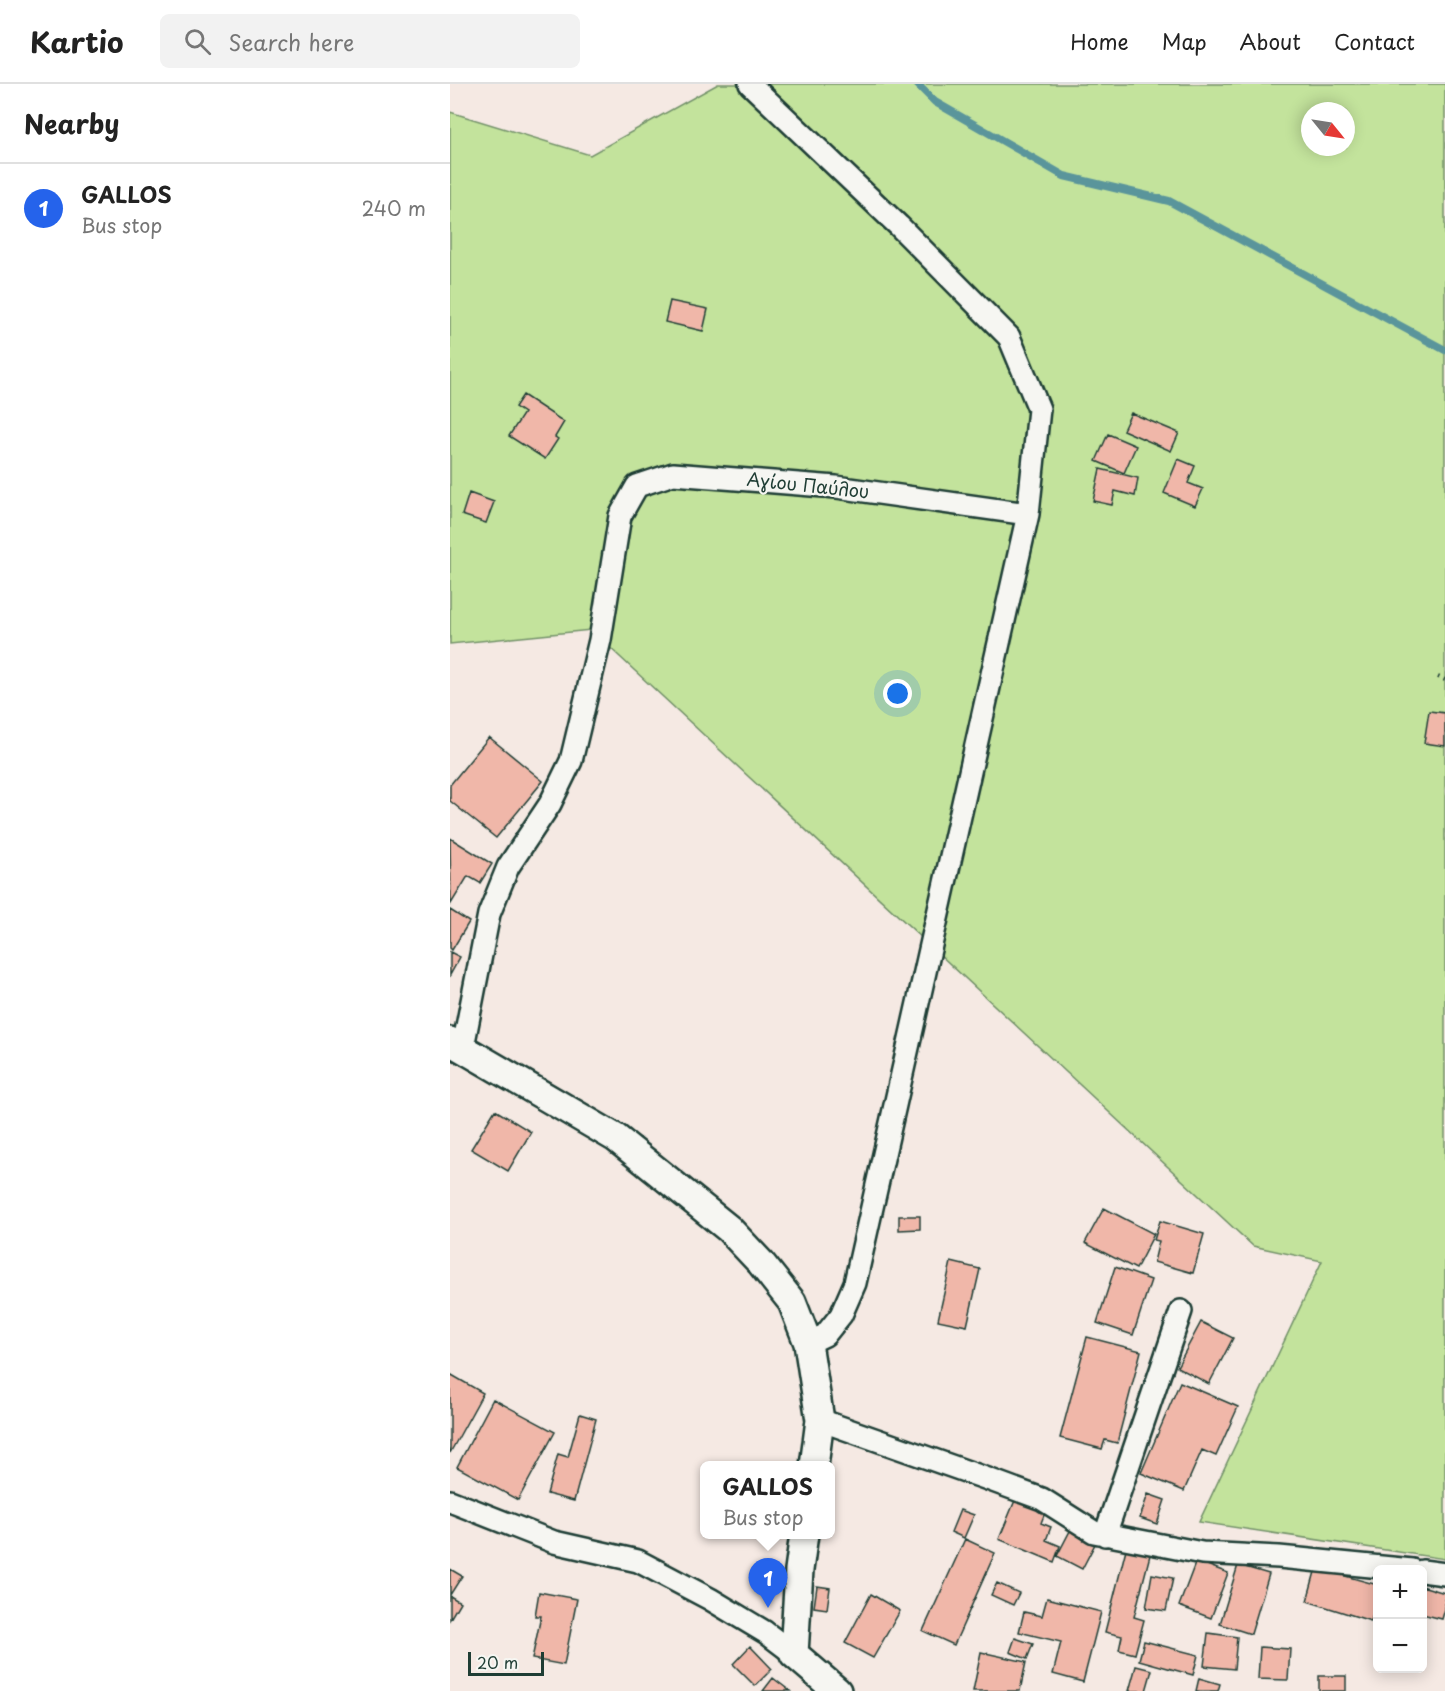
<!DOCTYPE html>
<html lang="en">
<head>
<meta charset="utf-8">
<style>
  :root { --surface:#fff; --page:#f2f2f2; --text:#222; --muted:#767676; --line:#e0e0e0; --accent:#2563eb }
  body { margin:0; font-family:"Playpen Sans",sans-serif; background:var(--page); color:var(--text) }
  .controls { position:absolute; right:18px; bottom:18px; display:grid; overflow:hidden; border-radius:9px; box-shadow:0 3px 15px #0003 }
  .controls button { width:54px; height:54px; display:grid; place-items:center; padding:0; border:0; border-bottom:2px solid var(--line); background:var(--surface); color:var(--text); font:30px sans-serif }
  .compass { position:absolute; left:851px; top:18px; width:54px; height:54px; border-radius:50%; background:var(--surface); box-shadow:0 3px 15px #0003; rotate:120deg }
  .scale { position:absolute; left:18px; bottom:15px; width:76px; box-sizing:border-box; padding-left:6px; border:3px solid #1f3d34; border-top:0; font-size:16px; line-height:21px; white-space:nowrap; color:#1f3d34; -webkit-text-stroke:4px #f6f6f2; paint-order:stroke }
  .you { position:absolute; left:448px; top:610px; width:21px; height:21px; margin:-15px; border:4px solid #fff; border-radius:50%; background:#1a73e8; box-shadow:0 0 0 9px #1a73e833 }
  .badge { display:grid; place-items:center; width:39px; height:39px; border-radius:50%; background:var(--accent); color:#fff; font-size:20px; font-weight:700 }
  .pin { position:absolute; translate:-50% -50px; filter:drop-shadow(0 2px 3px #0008) }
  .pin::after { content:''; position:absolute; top:32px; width:21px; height:18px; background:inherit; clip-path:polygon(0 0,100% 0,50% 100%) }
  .popup { position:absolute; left:250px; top:1377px; width:135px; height:78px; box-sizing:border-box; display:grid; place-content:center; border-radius:9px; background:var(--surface); filter:drop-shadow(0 2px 4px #0005); font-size:20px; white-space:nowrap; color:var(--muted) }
  .popup b { font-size:22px; color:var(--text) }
  .popup::after { content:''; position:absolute; left:50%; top:100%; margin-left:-12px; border:12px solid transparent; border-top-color:var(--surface) }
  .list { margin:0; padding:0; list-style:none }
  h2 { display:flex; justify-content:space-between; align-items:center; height:78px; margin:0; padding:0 24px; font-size:26px }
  h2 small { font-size:20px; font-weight:400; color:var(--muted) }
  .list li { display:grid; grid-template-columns:39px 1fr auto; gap:18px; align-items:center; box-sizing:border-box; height:90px; padding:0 24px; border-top:2px solid var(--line) }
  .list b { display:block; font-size:22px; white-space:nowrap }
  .list p { margin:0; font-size:20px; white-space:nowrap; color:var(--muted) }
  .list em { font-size:20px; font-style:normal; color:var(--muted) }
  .icon { flex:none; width:33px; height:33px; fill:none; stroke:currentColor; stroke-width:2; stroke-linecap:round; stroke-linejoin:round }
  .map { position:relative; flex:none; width:995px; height:1607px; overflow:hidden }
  header { display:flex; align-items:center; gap:36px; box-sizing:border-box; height:84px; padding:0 30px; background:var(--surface); border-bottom:2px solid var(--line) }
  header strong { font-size:28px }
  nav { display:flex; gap:33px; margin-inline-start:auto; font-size:21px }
  .search { width:420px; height:54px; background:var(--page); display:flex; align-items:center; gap:15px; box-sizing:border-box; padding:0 21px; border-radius:9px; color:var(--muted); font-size:22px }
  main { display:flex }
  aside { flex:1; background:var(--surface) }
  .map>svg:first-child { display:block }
  .green { fill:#c3e39c; stroke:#719068; stroke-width:1.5; fill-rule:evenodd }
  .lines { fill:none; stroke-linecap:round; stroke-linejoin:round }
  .stream { stroke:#5a959b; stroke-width:8 }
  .building { fill:#f0b7a9; stroke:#1f3d34; stroke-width:1.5 }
  .minor-casing { stroke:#1f3d34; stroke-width:26 }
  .tertiary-casing { stroke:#1f3d34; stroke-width:32 }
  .path { stroke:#1f3d34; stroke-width:4; stroke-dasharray:1.5 4.5; stroke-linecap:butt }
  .minor { stroke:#f6f6f2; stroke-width:21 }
  .tertiary { stroke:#f6f6f2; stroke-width:27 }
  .labels { text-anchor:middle; stroke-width:4.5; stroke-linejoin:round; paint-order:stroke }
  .street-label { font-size:18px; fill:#1f3d34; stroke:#f6f6f2 }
</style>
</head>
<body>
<header>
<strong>Kartio</strong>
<div class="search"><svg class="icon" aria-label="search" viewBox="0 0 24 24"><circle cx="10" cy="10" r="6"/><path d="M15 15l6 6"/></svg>Search here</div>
<nav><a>Home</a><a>Map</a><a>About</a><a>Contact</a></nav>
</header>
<main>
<aside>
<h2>Nearby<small></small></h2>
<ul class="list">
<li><span class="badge">1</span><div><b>GALLOS</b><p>Bus stop</p></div><em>240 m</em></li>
</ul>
</aside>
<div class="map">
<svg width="995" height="1607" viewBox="0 0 995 1607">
  <rect width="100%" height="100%" fill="#f5e9e3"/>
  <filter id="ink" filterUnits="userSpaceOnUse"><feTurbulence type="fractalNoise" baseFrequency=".0167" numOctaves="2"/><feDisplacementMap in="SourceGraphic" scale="12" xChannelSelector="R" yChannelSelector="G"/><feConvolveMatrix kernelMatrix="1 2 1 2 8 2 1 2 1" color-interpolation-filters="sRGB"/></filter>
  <g filter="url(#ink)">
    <path class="green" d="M 268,0 L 995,0 L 995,1475 L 749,1438 L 872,1177 L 803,1162 L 141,546 L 0,560 L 0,28 L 140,71 ZM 860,27 L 896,27 L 896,63 L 860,63 Z"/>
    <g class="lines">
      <path class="stream" d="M 467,0 L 485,18 L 614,92 L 719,117 L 995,266"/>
    </g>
    <path class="building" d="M 220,217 L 258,225 L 253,247 L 215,238 Z
      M 73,311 L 114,338 L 105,353 L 108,355 L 95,375 L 59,352 L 74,329 L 65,323 Z
      M 681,329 L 729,349 L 721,367 L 673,346 Z
      M 658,350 L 686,362 L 674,389 L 646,377 Z
      M 728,375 L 745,382 L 738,399 L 753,405 L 745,422 L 714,409 Z
      M 650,385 L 688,394 L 685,412 L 665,407 L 662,421 L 643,417 Z
      M 19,409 L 44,418 L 36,439 L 12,431 Z
      M 979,627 L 995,629 L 995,662 L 974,659 Z
      M 39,653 L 93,697 L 46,754 L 0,717 L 0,701 Z
      M 0,754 L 42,780 L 30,799 L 18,792 L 1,820 Z
      M 0,826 L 19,838 L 2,866 L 0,864 Z
      M 0,868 L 10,873 L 0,891 Z
      M 45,1026 L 81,1048 L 58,1087 L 21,1065 Z
      M 654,1124 L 704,1150 L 686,1185 L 635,1159 Z
      M 449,1132 L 470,1132 L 470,1145 L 449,1146 Z
      M 710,1137 L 754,1150 L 743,1189 L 704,1178 L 709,1157 L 704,1156 Z
      M 501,1178 L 530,1185 L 517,1242 L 488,1236 Z
      M 665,1183 L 701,1196 L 683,1251 L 647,1239 Z
      M 751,1238 L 783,1254 L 759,1300 L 727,1283 Z
      M 637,1253 L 691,1267 L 667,1359 L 655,1356 L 652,1365 L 610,1354 Z
      M 0,1290 L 33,1309 L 0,1369 Z
      M 730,1298 L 788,1323 L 766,1372 L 752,1366 L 734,1407 L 691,1389 Z
      M 43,1315 L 105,1348 L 68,1416 L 7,1383 Z
      M 130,1330 L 146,1335 L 124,1417 L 97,1410 L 108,1370 L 118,1373 Z
      M 698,1410 L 715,1416 L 707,1440 L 690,1434 Z
      M 566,1414 L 596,1426 L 591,1439 L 601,1443 L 596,1456 L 610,1462 L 604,1478 L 549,1455 Z
      M 510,1426 L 524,1431 L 514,1454 L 501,1448 Z
      M 621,1445 L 646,1458 L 632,1485 L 607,1472 Z
      M 515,1455 L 545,1469 L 504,1561 L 473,1547 Z
      M 677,1461 L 701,1467 L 684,1533 L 694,1536 L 685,1570 L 669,1566 L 672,1552 L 655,1548 Z
      M 746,1477 L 778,1489 L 761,1534 L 729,1522 Z
      M 788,1481 L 819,1490 L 801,1550 L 770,1540 Z
      M 866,1484 L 928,1501 L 928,1516 L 921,1537 L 857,1517 Z
      M 0,1485 L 12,1492 L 0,1511 Z
      M 702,1490 L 723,1494 L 716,1527 L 696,1524 Z
      M 547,1499 L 569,1509 L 563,1521 L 541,1511 Z
      M 367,1502 L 380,1504 L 377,1525 L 364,1523 Z
      M 972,1502 L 995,1509 L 995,1525 L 992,1535 L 972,1530 Z
      M 89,1508 L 127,1515 L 114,1581 L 82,1575 L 91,1532 L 85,1532 Z
      M 421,1510 L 450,1527 L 423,1574 L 395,1559 Z
      M 0,1512 L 10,1518 L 0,1535 Z
      M 597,1514 L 651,1528 L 633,1598 L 603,1590 L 611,1558 L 569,1548 L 574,1528 L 592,1532 Z
      M 758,1549 L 787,1553 L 784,1585 L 754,1582 Z
      M 565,1554 L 583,1560 L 577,1575 L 560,1568 Z
      M 694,1557 L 748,1571 L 743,1591 L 689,1576 Z
      M 300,1562 L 322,1585 L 305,1602 L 283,1580 Z
      M 810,1563 L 840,1565 L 838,1596 L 808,1595 Z
      M 531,1568 L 576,1578 L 570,1607 L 523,1607 Z
      M 686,1582 L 702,1586 L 696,1607 L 679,1607 Z
      M 869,1592 L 896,1592 L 896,1607 L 869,1607 Z
      M 323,1594 L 340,1607 L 313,1607 Z
      M 749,1594 L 770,1600 L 768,1607 L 746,1607 Z"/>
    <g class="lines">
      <g class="minor-casing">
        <path id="minor" d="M 13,963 L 39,830 L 58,783 L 100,720 L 121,677 L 150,556 L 170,432 L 187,402 L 223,390 L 386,403 L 578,430 L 589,325 L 559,253 L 449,142 L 300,0
          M 358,1259 L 375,1251 L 391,1231 L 405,1199 L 578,430
          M 370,1336 L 535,1394 L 592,1415 L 644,1448 L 752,1469 L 829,1473 L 962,1486
          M 0,1417 L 104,1458 L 188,1477 L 260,1515 L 315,1548 L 344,1570
          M 655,1451 L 731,1227
          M 972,1487 L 995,1490"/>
      </g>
      <g class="tertiary-casing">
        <path id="tertiary" d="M 0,957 L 166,1054 L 279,1145 L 311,1179 L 342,1218 L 358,1259 L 370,1336 L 364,1382
          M 354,1450 L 349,1486 L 344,1570 L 387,1607"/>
      </g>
      <path class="path" d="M 988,593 L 995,596"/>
      <use href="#minor" class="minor"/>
      <use href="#tertiary" class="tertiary"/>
    </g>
  </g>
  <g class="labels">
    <g class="street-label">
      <text transform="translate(358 402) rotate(6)" y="6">Αγίου Παύλου</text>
    </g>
  </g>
</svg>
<div class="controls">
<button>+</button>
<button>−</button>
</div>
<svg class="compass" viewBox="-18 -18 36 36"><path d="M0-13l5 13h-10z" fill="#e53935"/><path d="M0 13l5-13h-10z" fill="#767676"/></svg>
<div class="scale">20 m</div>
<div class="you"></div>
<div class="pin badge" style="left:318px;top:1524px">1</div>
<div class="popup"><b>GALLOS</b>Bus stop</div>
</div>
</main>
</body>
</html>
